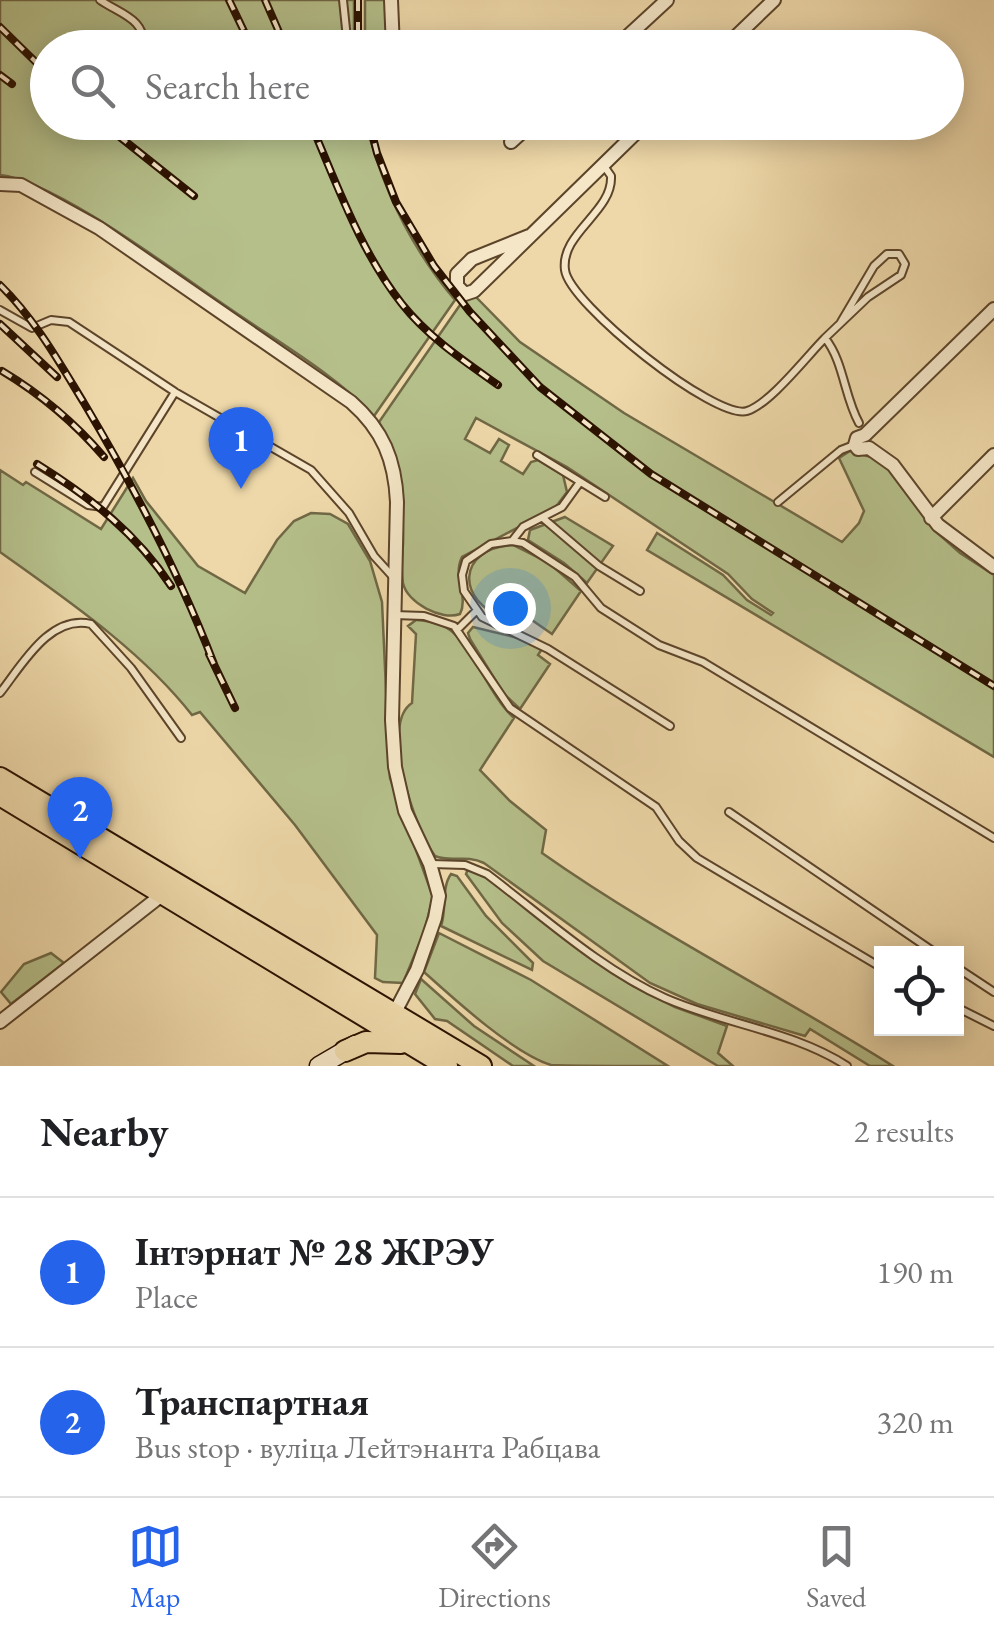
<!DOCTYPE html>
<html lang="en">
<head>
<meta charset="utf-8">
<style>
  :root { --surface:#fff; --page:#f2f2f2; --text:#202124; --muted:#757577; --line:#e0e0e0; --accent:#2563eb }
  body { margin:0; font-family:"EB Garamond",serif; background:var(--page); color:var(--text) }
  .controls { position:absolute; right:30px; bottom:30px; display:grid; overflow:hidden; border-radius:0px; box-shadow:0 5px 25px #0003 }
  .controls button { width:90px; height:90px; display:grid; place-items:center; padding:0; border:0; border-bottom:2px solid var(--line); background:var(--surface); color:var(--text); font:50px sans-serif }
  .you { position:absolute; left:510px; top:608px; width:35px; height:35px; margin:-25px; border:8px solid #fff; border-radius:50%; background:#1a73e8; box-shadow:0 0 0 15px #1a73e833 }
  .badge { display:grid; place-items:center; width:65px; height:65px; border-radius:50%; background:var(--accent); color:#fff; font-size:32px; font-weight:700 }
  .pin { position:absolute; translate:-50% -82px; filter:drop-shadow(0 2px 5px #0008) }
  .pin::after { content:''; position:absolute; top:52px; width:35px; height:30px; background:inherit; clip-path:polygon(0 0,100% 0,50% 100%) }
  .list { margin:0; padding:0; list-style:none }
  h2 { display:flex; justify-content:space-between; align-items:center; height:130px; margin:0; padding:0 40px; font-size:42px }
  h2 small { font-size:32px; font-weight:400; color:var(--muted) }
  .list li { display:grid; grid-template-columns:65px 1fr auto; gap:30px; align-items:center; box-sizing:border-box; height:150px; padding:0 40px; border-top:2px solid var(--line) }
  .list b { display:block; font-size:38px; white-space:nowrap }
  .list p { margin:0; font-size:32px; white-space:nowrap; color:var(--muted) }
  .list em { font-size:32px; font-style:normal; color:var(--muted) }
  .icon { flex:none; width:55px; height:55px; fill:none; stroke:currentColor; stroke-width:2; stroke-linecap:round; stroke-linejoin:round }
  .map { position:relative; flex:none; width:994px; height:1066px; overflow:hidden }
  .search { position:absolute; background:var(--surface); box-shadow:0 5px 25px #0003; left:30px; right:30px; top:30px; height:110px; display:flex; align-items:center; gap:25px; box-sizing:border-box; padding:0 35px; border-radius:55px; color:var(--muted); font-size:38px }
  .sheet { height:430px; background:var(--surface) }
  nav { display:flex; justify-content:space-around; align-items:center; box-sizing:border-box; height:140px; border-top:2px solid var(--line); background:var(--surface); font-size:28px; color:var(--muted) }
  nav a { display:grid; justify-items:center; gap:5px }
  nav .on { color:var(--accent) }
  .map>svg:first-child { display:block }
  .green { fill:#b5bf8a; stroke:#706845; stroke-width:2.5 }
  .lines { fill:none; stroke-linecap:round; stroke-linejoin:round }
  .service-casing { stroke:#5c442a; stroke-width:10 }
  .minor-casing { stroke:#5c442a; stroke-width:16 }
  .secondary-casing { stroke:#2b1200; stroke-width:21 }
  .trunk-casing { stroke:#2b1200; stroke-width:24 }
  .service { stroke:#f4e6c7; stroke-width:6 }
  .minor { stroke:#f4e6c7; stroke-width:12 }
  .secondary { stroke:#f4e6c7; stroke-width:18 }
  .trunk { stroke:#eed8a9; stroke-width:20 }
  .rail-casing { stroke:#2b1200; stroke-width:8 }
  .rail { stroke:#f4e6c7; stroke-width:4; stroke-dasharray:11; stroke-linecap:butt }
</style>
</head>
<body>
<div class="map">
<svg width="994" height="1066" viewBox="0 0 994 1066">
  <rect width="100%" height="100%" fill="#eed8a9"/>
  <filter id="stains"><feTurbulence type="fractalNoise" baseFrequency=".002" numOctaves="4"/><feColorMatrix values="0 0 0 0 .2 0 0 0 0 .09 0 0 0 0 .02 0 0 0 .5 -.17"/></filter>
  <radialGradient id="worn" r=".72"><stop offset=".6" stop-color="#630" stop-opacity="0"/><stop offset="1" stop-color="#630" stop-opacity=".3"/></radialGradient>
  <path class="green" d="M 0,0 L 354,0 L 354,47 L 48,48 L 48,122 L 366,123 C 382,188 411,248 455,300 L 374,416 C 332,372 276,341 226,306 C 177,273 54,180 0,175 Z
    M 365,0 L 389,0 L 390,47 L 365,47 Z
    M 474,295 L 520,342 L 624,413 L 842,542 L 859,523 L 864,511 L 839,458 L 850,451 L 871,457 L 889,468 L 934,530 L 960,553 L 994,575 L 994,757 L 647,550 L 657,533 L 723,575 L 747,600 L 771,615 L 773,613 L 752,599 L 728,574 L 567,467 L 476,418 L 465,439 L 490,453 L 499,439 L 509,445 L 501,461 L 523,474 L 531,462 L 538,460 L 563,475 L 567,492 L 555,508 L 462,557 C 452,577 469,596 460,614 C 442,621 407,603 403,583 C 401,571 402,556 403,544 C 403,499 402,462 379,422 L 460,305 Z
    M 0,470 L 23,485 L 26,482 L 101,529 L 133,478 L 146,501 L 198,566 L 245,593 L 277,540 L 294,521 L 311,513 L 330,514 L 348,524 L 370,561 L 382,602 L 390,778 L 433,897 L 424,932 L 403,983 L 383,982 L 375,978 L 377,935 L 295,825 L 200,712 L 192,715 C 141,650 67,600 0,552 Z
    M 565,517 L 613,546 L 587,583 L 564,563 L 528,540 L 530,530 Z
    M 513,545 L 549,563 L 581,591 L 552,634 L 516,609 L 505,618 C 456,602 456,548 513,545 Z
    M 416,620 C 426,621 438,622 447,628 C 471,642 489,696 514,718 L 480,770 L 510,801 L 546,830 L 542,853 C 654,932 777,993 893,1066 L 870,1066 L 810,1029 L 805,1036 L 697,1004 L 650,983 L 484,863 C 465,854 451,863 435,856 C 415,830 379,724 412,703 L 416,634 L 408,626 Z
    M 473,627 L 518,638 L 542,649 L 538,655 L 550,664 L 520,709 L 504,694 L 470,639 L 468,633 Z
    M 468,869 L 485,877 L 633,986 L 675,1007 L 727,1026 L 718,1053 L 733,1066 L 718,1066 L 543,961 L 502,923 L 466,874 Z
    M 451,874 L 457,876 L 486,916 L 533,963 L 532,970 L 441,926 C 447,909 441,888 451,874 Z
    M 439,933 L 531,980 L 668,1066 C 643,1066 570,1066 551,1065 C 513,1053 454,999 424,972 Z
    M 51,953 L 64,963 L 11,1004 L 1,992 L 24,964 Z
    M 421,979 L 474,1026 L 534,1066 L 513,1066 L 447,1021 L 435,1019 L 415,994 Z"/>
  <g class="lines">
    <g class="service-casing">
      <path id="service" d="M 100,0 C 120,14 147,19 143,48
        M 343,0 L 348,48
        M 604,166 L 611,176 C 613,212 560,233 565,270 C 569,304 716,421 747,411 C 770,404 807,356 825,338 C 844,362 844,396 859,423
        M 0,310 L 32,328 L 51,320 L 69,322 L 175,392 L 311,470 L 349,513 L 374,556 L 394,578
        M 825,338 L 868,297 L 901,275 L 905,264 L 899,254 L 887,254 L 874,266 L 841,322
        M 537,455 L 605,497
        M 35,472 L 88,505 L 103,507 L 175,392
        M 778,502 L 841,450 L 854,445
        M 544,519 L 599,566 L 640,591
        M 512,541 L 523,527 L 562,507 L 580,482
        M 394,615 L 424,616 L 454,626 L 510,708 L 656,807 L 679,841 L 697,858 L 882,968
        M 458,629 L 476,611
        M 0,693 C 22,665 50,614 91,624 L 131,668 L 181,738
        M 670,726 L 548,649 L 482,617 L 464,591 L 462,575 L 466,561 L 491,544 L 512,541 L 523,543 L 575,577 L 601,608 L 659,645 L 703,662 L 994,838
        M 729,812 L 937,954
        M 432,864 L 465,865 L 487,874 C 544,917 600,969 665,998 C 724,1024 793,1031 847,1066
        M 956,967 L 994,992
        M 956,1007 L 994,1026"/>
    </g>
    <g class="minor-casing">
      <path id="minor" d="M 391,0 L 393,48
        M 615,48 L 667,0
        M 724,48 L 774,0
        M 511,142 L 533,122
        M 0,184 L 21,185 L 99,228 L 351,402 C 383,430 395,460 397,502 L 392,720 L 395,767 L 405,811 L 430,864 L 439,896 L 435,918 L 417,970 L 394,1014
        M 529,236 L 472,259 L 457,274 L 457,286 L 465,294 L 474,291 L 647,122
        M 869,448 L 858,449 L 855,445 L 857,438 L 865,435 L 994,309
        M 869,448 L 893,465 L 938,525 L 994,567
        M 931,518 L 994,455
        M 0,1022 L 163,894"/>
    </g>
    <g class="secondary-casing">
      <path id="secondary" d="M 319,1066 L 355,1045"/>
    </g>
    <g class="trunk-casing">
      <path id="trunk" d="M 0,778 L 481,1066
        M 0,795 L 447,1066
        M 345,1051 L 366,1042 L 401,1043"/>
    </g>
    <use href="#service" class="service"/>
    <use href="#minor" class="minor"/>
    <use href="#secondary" class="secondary"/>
    <use href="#trunk" class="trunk"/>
    <g class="rail-casing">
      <path id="rail" d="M 229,0 L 252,48
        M 265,0 L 286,48
        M 358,0 L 358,48
        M 0,27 L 48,74
        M 0,75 L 12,84
        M 101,122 L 194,196
        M 310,122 C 337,184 360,251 402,304 C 428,337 464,361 498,385
        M 369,122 L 377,153 L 396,202 L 434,266 L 470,312 L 540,387 L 651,474 L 994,686
        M 0,285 C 35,319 59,362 84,403 C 134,487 179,573 214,664
        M 0,324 L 57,377
        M 2,371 C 42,395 74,422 104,457
        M 37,464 C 90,497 137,534 171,586
        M 209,654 L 235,708"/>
    </g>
    <use href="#rail" class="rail"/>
  </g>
  <rect width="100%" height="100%" filter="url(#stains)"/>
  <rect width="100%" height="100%" fill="url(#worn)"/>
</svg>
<div class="controls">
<button><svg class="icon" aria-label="locate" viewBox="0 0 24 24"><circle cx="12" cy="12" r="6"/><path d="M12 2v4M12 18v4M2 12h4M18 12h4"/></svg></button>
</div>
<div class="you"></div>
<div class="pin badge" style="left:241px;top:489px">1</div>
<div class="pin badge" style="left:80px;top:859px">2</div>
<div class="search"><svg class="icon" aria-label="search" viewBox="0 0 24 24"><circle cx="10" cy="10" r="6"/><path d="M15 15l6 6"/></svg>Search here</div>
</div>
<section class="sheet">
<h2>Nearby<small>2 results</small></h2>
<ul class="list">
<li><span class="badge">1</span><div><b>Інтэрнат № 28 ЖРЭУ</b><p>Place</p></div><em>190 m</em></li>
<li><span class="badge">2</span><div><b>Транспартная</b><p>Bus stop · вуліца Лейтэнанта Рабцава</p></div><em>320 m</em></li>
</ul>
</section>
<nav>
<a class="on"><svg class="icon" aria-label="map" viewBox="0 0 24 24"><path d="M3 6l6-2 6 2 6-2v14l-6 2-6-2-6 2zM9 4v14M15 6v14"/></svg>Map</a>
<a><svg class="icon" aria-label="directions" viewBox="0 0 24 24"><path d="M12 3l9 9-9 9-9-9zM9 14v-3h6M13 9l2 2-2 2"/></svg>Directions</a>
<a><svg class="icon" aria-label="saved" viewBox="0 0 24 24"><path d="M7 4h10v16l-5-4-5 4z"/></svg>Saved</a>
</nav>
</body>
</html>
